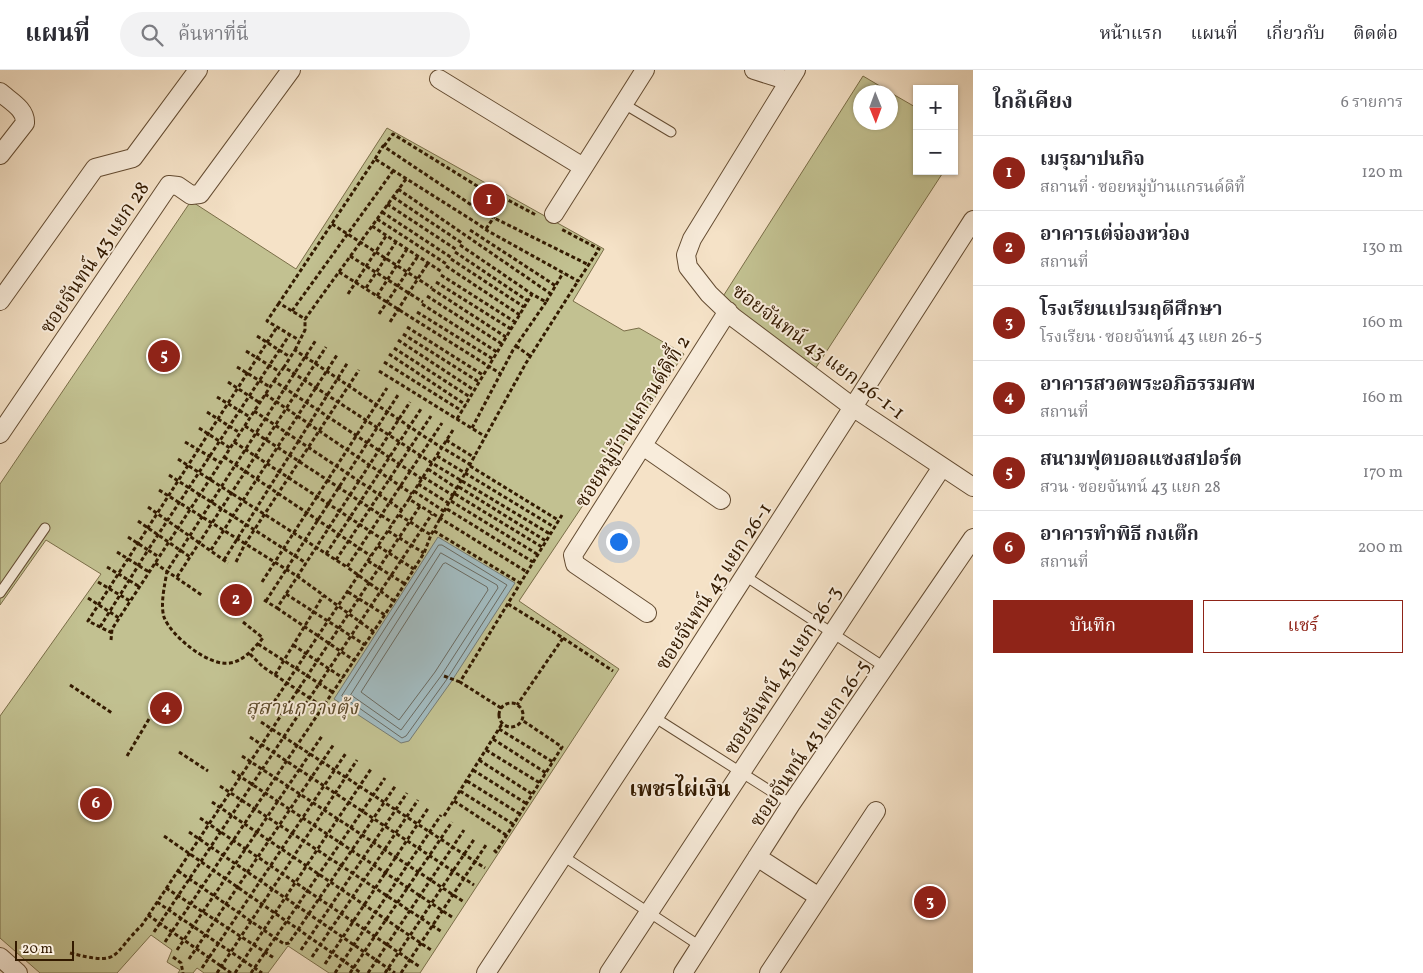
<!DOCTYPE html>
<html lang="th">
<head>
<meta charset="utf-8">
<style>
  :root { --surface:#fff; --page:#f2f2f3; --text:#2b2b33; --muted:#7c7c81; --line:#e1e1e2; --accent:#8f2418 }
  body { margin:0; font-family:Vollkorn,"Noto Serif Thai",serif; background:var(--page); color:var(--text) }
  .controls { position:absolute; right:15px; top:15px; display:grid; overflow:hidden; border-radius:0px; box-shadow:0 1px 4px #0004 }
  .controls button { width:45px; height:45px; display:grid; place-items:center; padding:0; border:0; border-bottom:1px solid var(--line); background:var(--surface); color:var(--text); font:25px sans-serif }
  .compass { position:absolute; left:853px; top:15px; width:45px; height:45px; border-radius:50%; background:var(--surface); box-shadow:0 1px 4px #0004; rotate:179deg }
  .scale { position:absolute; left:15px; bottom:12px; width:59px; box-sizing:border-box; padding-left:5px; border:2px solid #331a00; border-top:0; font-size:14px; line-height:18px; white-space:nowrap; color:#331a00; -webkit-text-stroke:4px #f8ecdb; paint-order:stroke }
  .you { position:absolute; left:618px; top:471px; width:18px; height:18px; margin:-12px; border:4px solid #fff; border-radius:50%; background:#1a73e8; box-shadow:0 0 0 8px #1a73e833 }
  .badge { display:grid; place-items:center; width:32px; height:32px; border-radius:50%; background:var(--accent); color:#fff; font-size:16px; font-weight:700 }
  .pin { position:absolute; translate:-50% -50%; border:2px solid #fff; box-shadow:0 1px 5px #0006 }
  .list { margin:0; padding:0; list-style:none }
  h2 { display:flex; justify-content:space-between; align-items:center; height:65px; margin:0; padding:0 20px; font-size:21px }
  h2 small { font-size:16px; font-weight:400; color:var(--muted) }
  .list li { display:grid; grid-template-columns:32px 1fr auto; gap:15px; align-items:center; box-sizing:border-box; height:75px; padding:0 20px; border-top:1px solid var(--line) }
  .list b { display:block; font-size:19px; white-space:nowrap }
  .list p { margin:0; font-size:16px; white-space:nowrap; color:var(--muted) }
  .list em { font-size:16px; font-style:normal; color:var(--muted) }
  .actions { display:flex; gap:10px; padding:15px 20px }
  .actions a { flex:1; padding:11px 0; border:1px solid var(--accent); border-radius:0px; text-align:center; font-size:18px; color:var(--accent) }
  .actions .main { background:var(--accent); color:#fff }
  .icon { flex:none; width:28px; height:28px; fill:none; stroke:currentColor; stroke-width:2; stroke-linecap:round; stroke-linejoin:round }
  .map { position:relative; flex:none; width:973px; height:903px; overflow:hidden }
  header { display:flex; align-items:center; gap:30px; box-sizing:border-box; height:70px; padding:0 25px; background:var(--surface); border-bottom:1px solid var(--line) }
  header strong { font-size:24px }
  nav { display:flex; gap:28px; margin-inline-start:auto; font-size:18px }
  .search { width:350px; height:45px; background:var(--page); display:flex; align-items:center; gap:12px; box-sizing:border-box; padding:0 18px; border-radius:28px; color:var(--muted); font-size:19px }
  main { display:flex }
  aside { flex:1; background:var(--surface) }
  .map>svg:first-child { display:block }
  .green { fill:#c2c191; stroke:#7a6e48 }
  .water { fill:#a2bbc0; stroke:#767b73 }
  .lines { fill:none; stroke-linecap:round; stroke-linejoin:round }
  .shore { stroke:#6a6a60; stroke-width:1 }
  .lane-casing { stroke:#644c32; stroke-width:11 }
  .street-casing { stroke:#644c32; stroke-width:20 }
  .path { stroke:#331a00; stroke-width:3; stroke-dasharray:4 2.5; stroke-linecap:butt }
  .lane { stroke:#f8ecdb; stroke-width:9 }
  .street { stroke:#f8ecdb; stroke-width:18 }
  .labels { text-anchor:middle; stroke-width:4; stroke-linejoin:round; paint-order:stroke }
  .street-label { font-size:20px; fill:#331a00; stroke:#f8ecdb }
  .park-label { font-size:20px; font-style:italic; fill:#5e4c2c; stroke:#f8ecdb }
  .neighbourhood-label { font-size:21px; font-weight:bold; fill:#331a00; stroke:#f8ecdb }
</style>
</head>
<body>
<header>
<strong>แผนที่</strong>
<div class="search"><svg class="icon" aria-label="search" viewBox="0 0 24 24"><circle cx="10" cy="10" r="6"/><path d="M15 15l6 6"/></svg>ค้นหาที่นี่</div>
<nav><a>หน้าแรก</a><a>แผนที่</a><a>เกี่ยวกับ</a><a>ติดต่อ</a></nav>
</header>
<main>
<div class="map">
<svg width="973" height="903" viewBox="0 0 973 903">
  <rect width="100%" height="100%" fill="#f5e2c7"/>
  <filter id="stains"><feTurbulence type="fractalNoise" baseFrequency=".004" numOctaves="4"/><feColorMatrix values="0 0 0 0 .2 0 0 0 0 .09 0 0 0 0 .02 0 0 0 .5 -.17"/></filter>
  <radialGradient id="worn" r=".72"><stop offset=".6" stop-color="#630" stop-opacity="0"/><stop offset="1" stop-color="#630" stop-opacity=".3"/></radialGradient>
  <path class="green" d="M 863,6 L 890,22 L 861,22 L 861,52 L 891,52 L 891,23 L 917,38 L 917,101 L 944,101 L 815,299 L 722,228 Z
    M 387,58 L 604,179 L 573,231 L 624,261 L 639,258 L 684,284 L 519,531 L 619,599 L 420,903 L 329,903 L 288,876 L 268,903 L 204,903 L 197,898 L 193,903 L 178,903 L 180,900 L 167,892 L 172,880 L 151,865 L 117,903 L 40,903 L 0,868 L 0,646 L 101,504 L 46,470 L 0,535 L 0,414 L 191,131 L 296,199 Z"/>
  <path class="water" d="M 438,467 L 515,513 L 451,612 L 409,671 L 401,673 L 334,629 Z"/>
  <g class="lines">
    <path class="shore" d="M 439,475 L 442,475 L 507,515 L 447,609 L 406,666 L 402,668 L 342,626 Z
      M 441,483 L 497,515 L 498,518 L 441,606 L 401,660 L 351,625 Z
      M 446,493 L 487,517 L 488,520 L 435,602 L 399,650 L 361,622 L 443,494 Z"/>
    <g class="lane-casing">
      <path id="lane" d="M 624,34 L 671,62
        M 745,506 L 886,598
        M 0,523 L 45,458
        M 654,647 L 791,734
        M 563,786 L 700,876"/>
    </g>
    <g class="street-casing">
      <path id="street" d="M 754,0 L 789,11
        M 796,0 L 692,169 L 686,185 L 688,197 L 709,224 L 733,247 L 854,338 L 973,417
        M 439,9 L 583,97
        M 0,22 C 10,31 26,39 25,53 L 0,85
        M 554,144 L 645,0
        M 0,231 L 95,98 L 133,88 L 198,0
        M 0,364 L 169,115 L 178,116 L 191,125 L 200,124 L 291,0
        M 643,376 L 721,430
        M 647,543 L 575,494 L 573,485 L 728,241
        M 757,787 L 819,827
        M 0,887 L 18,903
        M 486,903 L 654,647 L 973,150
        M 609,903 L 942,397
        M 683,903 L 791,734 L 973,468
        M 769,903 L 876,741"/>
    </g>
    <path class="path" d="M 384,76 L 393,64 L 482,119 L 472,135
      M 375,89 L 383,76 L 482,142 L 589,195
      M 406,109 L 305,249 L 279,233 L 375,89 L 475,152 L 488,161 L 578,211 L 599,179 L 561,159
      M 398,119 L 551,224
      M 393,127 L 462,173
      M 387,134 L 457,180
      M 382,142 L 452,188
      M 377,149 L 448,195
      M 332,154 L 432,218
      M 372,156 L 442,202
      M 486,159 L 506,129 L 536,145
      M 470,160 L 556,216
      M 460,175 L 532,224
      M 455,182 L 528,231
      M 350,186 L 423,232
      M 451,189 L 524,237
      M 446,196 L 520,245
      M 339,202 L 501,304
      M 441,205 L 515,252
      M 436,212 L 511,259
      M 366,218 L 396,172
      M 432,219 L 506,267
      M 348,224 L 386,166
      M 377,226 L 407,179
      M 427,226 L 502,274
      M 279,233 L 267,251 L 299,270
      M 422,234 L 497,282
      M 292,241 L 393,101
      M 417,242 L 493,289
      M 379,244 L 418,186
      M 390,252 L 428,193
      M 407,257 L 483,305
      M 403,264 L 479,312
      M 257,266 L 290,287
      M 398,270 L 474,320
      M 516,276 L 530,286
      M 394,278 L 470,327
      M 295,280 L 305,260 L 305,249
      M 246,281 L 280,302
      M 389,284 L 466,335
      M 384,292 L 462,341
      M 237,297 L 270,317
      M 379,301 L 486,367
      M 274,311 L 284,297
      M 228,312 L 260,333
      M 265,324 L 412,424
      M 217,327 L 250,347
      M 254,341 L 402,440
      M 207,342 L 240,363
      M 457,349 L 532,224 L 546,232 L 563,203
      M 245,356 L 393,453
      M 199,358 L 230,378
      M 472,358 L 513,280 L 546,232
      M 453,360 L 409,429 L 527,502
      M 446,370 L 475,388
      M 185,372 L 221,393
      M 234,372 L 382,469
      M 437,386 L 554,457
      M 224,387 L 371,486
      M 178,389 L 347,497
      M 471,395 L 431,371 L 295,280 L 284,297 L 432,393 L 550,464
      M 470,396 L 558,450
      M 428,399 L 458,419
      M 169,405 L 306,493
      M 423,407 L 454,426
      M 418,414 L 450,434
      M 459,417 L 546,471
      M 159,420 L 297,506 L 374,562
      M 414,421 L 445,442
      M 455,424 L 542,477
      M 451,431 L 537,484
      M 148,437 L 228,493
      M 447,439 L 533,492
      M 399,445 L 431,465
      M 138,451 L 190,487
      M 388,461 L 424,483
      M 434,461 L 520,513
      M 128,467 L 148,480 L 290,264
      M 378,476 L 414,499
      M 211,480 L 337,285
      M 117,482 L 149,502
      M 326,484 L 421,339
      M 224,490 L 348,292
      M 336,490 L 431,346
      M 368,491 L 405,514
      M 236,492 L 245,474 L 359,300
      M 155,493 L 203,526
      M 107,497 L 140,517
      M 177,507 L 326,277
      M 98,512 L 130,531
      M 262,512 L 387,318
      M 348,522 L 385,545
      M 286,524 L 365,575
      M 88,528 L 119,548
      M 264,530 L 277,538 L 410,332
      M 266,531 L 398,325
      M 394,531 L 347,497 L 442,353
      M 508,534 L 563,568 L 517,635
      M 277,538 L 355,591
      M 243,552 L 263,568 C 254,578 244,591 230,593 C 209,597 171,566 164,547 C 160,534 165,514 167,501 L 316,270
      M 100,557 L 148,480 L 159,487
      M 112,563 L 88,551 L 277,257
      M 563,568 L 613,601
      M 111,570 L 112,559 L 274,311 L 422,409
      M 258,574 L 334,623
      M 293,575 L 343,608
      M 250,584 L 263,597 L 323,637
      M 275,605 L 323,526
      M 444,606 L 460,612
      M 70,615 L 112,643
      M 274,632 L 409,429
      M499 645a12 12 0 1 1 24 0a12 12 0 1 1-24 0Z
      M 501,638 L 460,612 L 562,445
      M 261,652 L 485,798
      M 499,659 L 553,692
      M 250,667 L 474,815
      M 493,669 L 546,703
      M 486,680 L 540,713
      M 179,682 L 208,701
      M 127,686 L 149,649
      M 242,686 L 464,832
      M 479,690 L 532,724
      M 473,700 L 527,734
      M 232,701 L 452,847
      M 467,711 L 520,744
      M 220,716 L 442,862
      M 460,721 L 513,754
      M 454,731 L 506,765
      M 212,732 L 431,880
      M 444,746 L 502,654
      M 200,748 L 420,897
      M 189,762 L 395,903
      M 164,766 L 361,903
      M 494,780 L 496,782 L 562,677 L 522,650
      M 178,801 L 284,874 L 289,873 L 396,715
      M 166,818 L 274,888
      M 157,832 L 262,903
      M 148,845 L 231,903
      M 154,862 L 432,444
      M 165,872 L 394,531 L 424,483 L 431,465 L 526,293 L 578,211
      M 177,880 L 322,666
      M 301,880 L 407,723
      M 70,883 C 122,896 110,886 142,855 L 420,436
      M 173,887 L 181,893 L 183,903
      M 312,887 L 418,730
      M 189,889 L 334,674
      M 325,894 L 429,737
      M 202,898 L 346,683
      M 217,903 L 357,690
      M 235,903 L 371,699
      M 251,903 L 385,708
      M 335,903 L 441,745
      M 350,903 L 452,752
      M 368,903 L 464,760
      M 385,903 L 475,768
      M 401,903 L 486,775"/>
    <use href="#lane" class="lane"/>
    <use href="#street" class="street"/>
  </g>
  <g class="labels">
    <g class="street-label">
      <text transform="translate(94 187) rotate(-56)" y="7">ซอยจันทน์ 43 แยก 28</text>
      <text transform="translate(819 281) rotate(37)" y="7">ซอยจันทน์ 43 แยก 26-1-1</text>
      <text transform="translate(632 351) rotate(-58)" y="7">ซอยหมู่บ้านแกรนด์ดิที้ 2</text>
      <text transform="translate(713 516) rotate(-57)" y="7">ซอยจันทน์ 43 แยก 26-1</text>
      <text transform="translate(782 600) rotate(-57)" y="7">ซอยจันทน์ 43 แยก 26-3</text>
      <text transform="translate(809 673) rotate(-56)" y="7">ซอยจันทน์ 43 แยก 26-5</text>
    </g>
    <g class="park-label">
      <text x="302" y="644">สุสานกวางตุ้ง</text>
    </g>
    <g class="neighbourhood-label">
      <text x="680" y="726">เพชรไผ่เงิน</text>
    </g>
  </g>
  <rect width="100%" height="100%" filter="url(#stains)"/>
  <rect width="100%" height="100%" fill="url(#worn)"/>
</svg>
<div class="controls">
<button>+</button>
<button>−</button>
</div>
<svg class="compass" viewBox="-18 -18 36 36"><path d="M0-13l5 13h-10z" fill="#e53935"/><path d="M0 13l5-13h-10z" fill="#7c7c81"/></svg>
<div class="scale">20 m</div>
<div class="you"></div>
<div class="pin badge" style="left:489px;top:130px">1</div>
<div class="pin badge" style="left:236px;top:530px">2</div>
<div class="pin badge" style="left:930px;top:832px">3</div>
<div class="pin badge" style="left:166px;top:638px">4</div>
<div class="pin badge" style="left:164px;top:286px">5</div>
<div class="pin badge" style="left:96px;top:734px">6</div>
</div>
<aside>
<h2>ใกล้เคียง<small>6 รายการ</small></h2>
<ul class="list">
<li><span class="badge">1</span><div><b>เมรุฌาปนกิจ</b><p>สถานที่ · ซอยหมู่บ้านแกรนด์ดิที้</p></div><em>120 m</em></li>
<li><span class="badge">2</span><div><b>อาคารเต่จ่องหว่อง</b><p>สถานที่</p></div><em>130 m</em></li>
<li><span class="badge">3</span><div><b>โรงเรียนเปรมฤดีศึกษา</b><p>โรงเรียน · ซอยจันทน์ 43 แยก 26-5</p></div><em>160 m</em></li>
<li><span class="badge">4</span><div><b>อาคารสวดพระอภิธรรมศพ</b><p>สถานที่</p></div><em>160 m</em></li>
<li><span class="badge">5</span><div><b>สนามฟุตบอลแซงสปอร์ต</b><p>สวน · ซอยจันทน์ 43 แยก 28</p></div><em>170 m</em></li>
<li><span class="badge">6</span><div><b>อาคารทำพิธี กงเต๊ก</b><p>สถานที่</p></div><em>200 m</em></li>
</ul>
<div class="actions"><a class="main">บันทึก</a><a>แชร์</a></div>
</aside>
</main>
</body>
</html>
